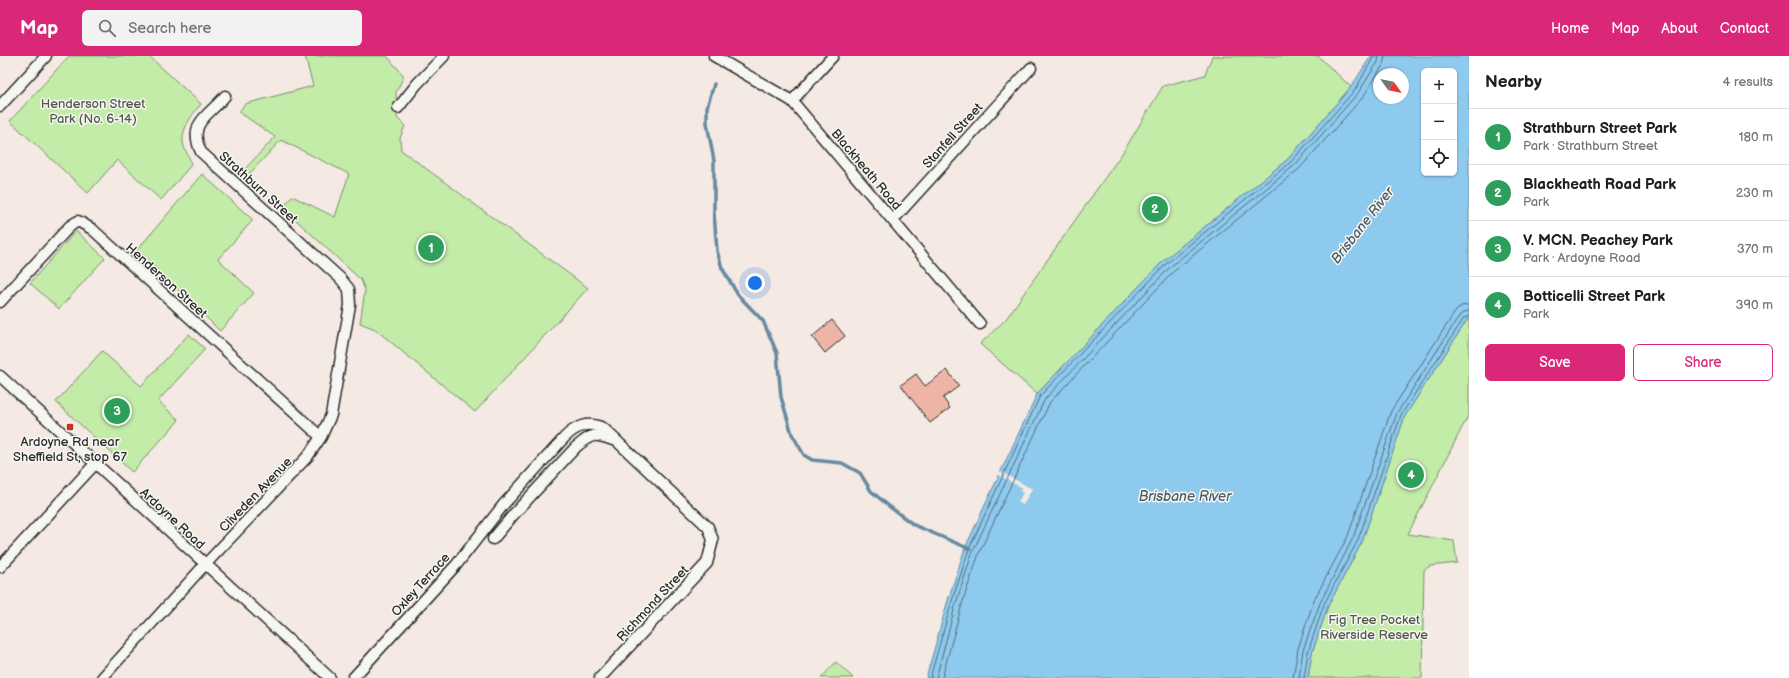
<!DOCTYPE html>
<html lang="en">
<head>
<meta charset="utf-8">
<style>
  :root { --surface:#fff; --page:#f2f2f2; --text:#202124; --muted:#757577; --line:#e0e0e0; --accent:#db2777 }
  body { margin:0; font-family:"Balsamiq Sans",sans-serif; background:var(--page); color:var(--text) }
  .controls { position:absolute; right:12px; top:12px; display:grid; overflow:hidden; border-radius:6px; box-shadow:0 1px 3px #0004 }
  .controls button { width:36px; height:36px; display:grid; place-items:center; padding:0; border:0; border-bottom:1px solid var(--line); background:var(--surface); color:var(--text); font:20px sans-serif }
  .compass { position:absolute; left:1373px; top:12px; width:36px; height:36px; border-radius:50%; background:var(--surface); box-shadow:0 1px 3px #0004; rotate:123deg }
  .you { position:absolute; left:755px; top:227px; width:14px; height:14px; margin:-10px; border:3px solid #fff; border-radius:50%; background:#1a73e8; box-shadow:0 0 0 6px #1a73e833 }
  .badge { display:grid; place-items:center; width:26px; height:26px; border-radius:50%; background:var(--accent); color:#fff; font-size:13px; font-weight:700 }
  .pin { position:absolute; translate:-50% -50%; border:2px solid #fff; box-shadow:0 1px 4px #0006 }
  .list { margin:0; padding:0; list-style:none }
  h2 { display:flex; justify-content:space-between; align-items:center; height:52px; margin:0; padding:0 16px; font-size:17px }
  h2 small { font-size:13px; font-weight:400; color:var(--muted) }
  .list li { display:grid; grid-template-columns:26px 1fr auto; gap:12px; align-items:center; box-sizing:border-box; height:56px; padding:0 16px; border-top:1px solid var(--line) }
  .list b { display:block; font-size:15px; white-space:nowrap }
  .list p { margin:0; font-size:13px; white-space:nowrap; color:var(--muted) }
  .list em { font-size:13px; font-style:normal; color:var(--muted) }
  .actions { display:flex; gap:8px; padding:12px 16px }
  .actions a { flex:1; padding:9px 0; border:1px solid var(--accent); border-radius:6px; text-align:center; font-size:14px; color:var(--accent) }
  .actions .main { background:var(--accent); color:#fff }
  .icon { flex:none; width:22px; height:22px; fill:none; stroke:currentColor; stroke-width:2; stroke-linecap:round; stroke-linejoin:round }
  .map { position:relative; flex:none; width:1469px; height:622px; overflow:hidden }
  header { display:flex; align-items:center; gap:24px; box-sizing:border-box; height:56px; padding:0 20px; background:var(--accent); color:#fff }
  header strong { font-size:19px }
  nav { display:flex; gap:22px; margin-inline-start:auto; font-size:14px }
  .search { width:280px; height:36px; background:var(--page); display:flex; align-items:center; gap:10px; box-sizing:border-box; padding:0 14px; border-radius:6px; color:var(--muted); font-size:15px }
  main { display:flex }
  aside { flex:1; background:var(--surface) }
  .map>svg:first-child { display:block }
  .green { fill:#c3eca8; stroke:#778c6a }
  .water { fill:#8ecaee; stroke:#668aa0; fill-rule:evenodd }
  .pier { fill:#f4e9e3 }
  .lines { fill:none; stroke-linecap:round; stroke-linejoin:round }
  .shore { stroke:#536b79; stroke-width:1 }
  .stream { stroke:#668aa0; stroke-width:3.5 }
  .building { fill:#eeb5a6; stroke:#2b2b2b }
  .minor-casing { stroke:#2b2b2b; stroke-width:13 }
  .minor { stroke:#f6f6f2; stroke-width:10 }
  .poi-dot { fill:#c8321e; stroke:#f6f6f2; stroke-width:1.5 }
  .labels { text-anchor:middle; stroke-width:3; stroke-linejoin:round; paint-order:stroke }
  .park-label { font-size:13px; fill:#515b4a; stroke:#f6f6f2 }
  .street-label { font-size:13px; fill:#2b2b2b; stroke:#f6f6f2 }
  .poi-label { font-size:13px; fill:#2b2b2b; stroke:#f6f6f2 }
  .water-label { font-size:14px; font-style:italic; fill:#495b66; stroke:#f6f6f2 }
</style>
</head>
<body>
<header>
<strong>Map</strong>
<div class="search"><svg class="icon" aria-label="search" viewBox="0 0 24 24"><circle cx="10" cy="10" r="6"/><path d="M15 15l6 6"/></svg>Search here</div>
<nav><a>Home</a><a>Map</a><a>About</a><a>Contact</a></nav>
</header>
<main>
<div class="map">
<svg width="1469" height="622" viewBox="0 0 1469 622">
  <rect width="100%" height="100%" fill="#f4e9e3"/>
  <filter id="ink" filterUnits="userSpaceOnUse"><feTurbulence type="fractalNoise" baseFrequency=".025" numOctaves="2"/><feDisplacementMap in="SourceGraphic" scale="8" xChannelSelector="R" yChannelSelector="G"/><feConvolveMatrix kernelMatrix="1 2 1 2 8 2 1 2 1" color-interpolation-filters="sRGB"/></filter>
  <g filter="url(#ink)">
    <path class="green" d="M 69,0 L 149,0 L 201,48 C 192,59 179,75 184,91 C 187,98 190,101 191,109 L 161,144 L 117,104 L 88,137 L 10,65 Z
      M 305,0 L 387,0 L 404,20 L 396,36 L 397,62 L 405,70 L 400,82 L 401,94 L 588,232 L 475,356 L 375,273 L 360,267 L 365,234 L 361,224 L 283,152 L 292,140 L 335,161 L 349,118 L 281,84 L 250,117 L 249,122 L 240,114 L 245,113 L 275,81 L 239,56 L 245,48 L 313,30 Z
      M 1212,0 L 1318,0 L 1351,31 L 1288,103 L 1164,204 L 1037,338 L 980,288 L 1006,263 L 1125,93 L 1163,30 L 1205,19 Z
      M 202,118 L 253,164 L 218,203 L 254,237 L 220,275 L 137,194 Z
      M 76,175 L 105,202 L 59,253 L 30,227 Z
      M 1469,261 L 1469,358 L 1408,478 L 1454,485 L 1457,507 L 1430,510 L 1424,514 L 1422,622 L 1308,622 L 1312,597 L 1328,550 L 1362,486 L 1405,360 Z
      M 189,278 L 205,293 L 158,345 L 179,364 L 132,416 L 56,346 L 102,295 L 141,330 Z
      M 836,606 L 853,622 L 821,622 Z"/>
    <path class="water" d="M 1371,0 L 1469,0 L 1469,261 L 1405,360 L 1362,486 L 1328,550 L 1312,597 L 1308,622 L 926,622 L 948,544 L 965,492 L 1037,338 L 1164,204 L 1288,103 L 1351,31 ZM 1424,15 L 1454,15 L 1454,117 L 1424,117 ZM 1379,18 L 1403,18 L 1403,42 L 1379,42 Z"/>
    <path class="pier" d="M 999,415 L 1032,433 L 1023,449 L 1018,446 L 1023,437 L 1020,435 L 1022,432 L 997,418 Z"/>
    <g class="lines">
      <path class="shore" d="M 930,622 L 952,545 L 969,493 L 1040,340 L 1167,207 L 1291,106 L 1355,34 L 1374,0
        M 936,622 L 956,547 L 973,495 L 1045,343 L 1170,211 L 1295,109 L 1358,37 L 1378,6 L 1379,0
        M 942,622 L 962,548 L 979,497 L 1050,346 L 1174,215 L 1299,113 L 1363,41 L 1383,9 L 1385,0
        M 1293,622 L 1298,593 L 1314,544 L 1348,480 L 1391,355 L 1455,256 L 1461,250 L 1469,249
        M 1299,622 L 1303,594 L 1320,547 L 1353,482 L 1397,357 L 1460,259 L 1464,256 L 1469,255
        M 1304,622 L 1308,596 L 1324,548 L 1358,484 L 1401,359 L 1464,262 L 1469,260"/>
      <path class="stream" d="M 714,28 L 707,51 L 707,67 L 714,105 L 714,157 L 717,195 L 722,212 L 738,239 L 763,265 L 777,297 L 781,341 L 792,378 L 804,399 L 812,404 L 842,407 L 860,417 L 871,435 L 890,451 L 914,469 L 970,493"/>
    </g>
    <path class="building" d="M 832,264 L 845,280 L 825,297 L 812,281 Z
      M 947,314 L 959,330 L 943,342 L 950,352 L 930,367 L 901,329 L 916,318 L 925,330 Z"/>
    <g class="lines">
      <g class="minor-casing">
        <path id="minor" d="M 714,0 L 792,45 L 980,268
          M 792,45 L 833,0
          M 0,50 L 46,0
          M 398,52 L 417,28 L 444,0
          M 893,164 L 1031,12
          M 0,246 L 70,170 L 78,165 L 92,173 L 321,381
          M 0,320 L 330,622
          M 493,483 L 514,458 L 576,391 C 592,378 593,377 613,384
          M 0,511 L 95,408
          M 102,622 L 200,514 L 308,400 L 321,381 L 331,359 L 350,249 L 349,233 L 340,222 L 201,96 C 187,66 209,60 225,40
          M 353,622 L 457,508 L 504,448 L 564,382 C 576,370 587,365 603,372 L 708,471 L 713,484 L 707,507 L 600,622"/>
      </g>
      <use href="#minor" class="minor"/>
    </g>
  </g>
  <rect class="poi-dot" x="66" y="367" width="8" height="8" rx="2"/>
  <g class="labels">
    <g class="park-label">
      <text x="93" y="52">Henderson Street<tspan x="93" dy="15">Park (No. 6-14)</tspan></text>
      <text x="1374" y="568">Fig Tree Pocket<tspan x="1374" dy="15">Riverside Reserve</tspan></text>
    </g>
    <g class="street-label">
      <text transform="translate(952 79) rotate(-48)" y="5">Stanfell Street</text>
      <text transform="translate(867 113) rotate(50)" y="5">Blackheath Road</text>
      <text transform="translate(259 131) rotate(42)" y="5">Strathburn Street</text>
      <text transform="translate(167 224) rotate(42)" y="5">Henderson Street</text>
      <text transform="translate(255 438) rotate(-46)" y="5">Cliveden Avenue</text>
      <text transform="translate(173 462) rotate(43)" y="5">Ardoyne Road</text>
      <text transform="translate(420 528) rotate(-48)" y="5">Oxley Terrace</text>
      <text transform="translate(652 547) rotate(-47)" y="5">Richmond Street</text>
    </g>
    <g class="poi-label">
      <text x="70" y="390">Ardoyne Rd near<tspan x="70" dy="15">Sheffield St, stop 67</tspan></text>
    </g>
    <g class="water-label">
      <text transform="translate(1362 169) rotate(-52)" y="5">Brisbane River</text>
      <text x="1185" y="445">Brisbane River</text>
    </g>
  </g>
</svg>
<div class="controls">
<button>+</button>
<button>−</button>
<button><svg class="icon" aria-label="locate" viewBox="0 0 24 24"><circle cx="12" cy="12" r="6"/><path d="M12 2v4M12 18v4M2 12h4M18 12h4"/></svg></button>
</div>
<svg class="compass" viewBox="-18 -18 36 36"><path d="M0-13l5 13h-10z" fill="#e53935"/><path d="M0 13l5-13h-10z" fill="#757577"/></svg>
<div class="you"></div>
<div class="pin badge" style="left:431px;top:192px;background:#2e9e5b">1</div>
<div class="pin badge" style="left:1155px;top:153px;background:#2e9e5b">2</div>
<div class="pin badge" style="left:117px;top:355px;background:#2e9e5b">3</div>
<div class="pin badge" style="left:1411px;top:419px;background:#2e9e5b">4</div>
</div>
<aside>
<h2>Nearby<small>4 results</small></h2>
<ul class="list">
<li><span class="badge" style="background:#2e9e5b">1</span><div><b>Strathburn Street Park</b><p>Park · Strathburn Street</p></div><em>180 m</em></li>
<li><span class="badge" style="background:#2e9e5b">2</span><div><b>Blackheath Road Park</b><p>Park</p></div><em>230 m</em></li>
<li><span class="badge" style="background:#2e9e5b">3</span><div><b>V. MCN. Peachey Park</b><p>Park · Ardoyne Road</p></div><em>370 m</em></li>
<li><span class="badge" style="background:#2e9e5b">4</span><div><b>Botticelli Street Park</b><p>Park</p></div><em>390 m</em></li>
</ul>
<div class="actions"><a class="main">Save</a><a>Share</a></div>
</aside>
</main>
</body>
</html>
